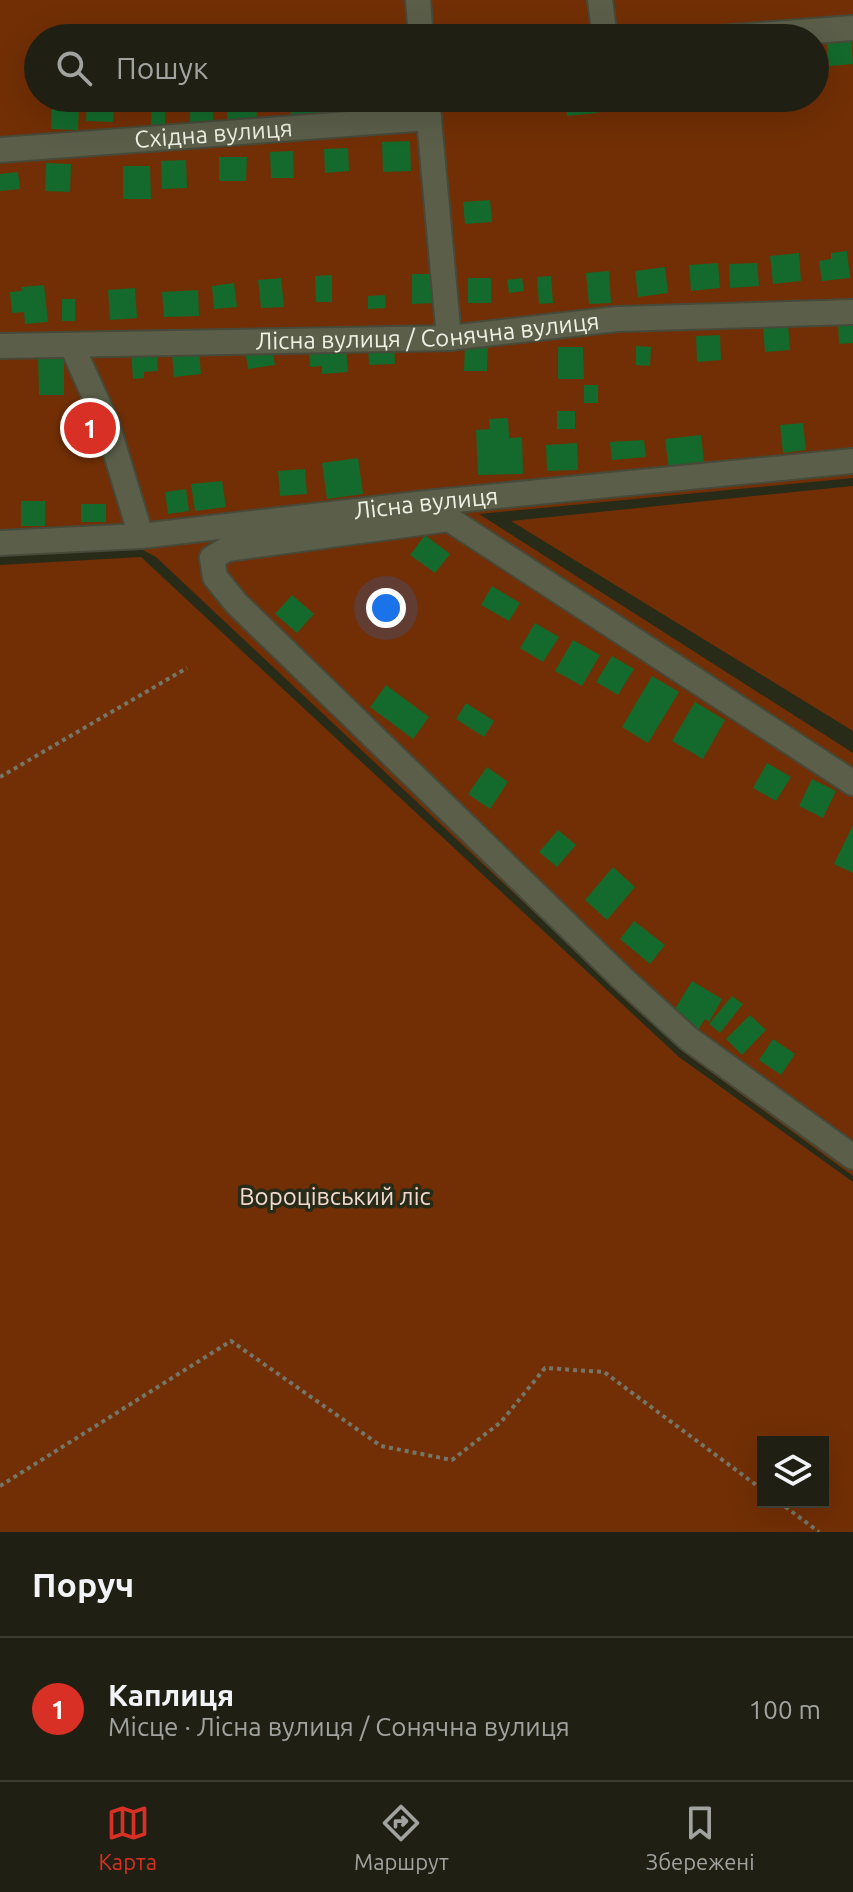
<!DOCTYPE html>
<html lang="uk">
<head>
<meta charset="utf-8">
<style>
  :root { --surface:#1f2013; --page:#2c2d21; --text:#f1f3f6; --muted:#a1a3a0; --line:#3c3e33; --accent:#d93025 }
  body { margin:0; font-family:Ubuntu,sans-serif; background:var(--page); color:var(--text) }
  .controls { position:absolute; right:24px; bottom:24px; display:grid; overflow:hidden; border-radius:0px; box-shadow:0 8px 32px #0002 }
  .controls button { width:72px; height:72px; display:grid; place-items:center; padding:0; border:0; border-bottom:2px solid var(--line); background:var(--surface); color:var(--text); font:40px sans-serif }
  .you { position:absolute; left:386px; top:608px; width:28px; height:28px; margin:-20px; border:6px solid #fff; border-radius:50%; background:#1a73e8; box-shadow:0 0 0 12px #1a73e833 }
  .badge { display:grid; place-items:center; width:52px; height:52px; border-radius:50%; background:var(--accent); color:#fff; font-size:26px; font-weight:700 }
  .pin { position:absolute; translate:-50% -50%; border:4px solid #fff; box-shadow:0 2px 8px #0006 }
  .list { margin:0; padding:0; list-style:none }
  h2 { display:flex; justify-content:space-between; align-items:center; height:104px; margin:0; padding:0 32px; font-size:34px }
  h2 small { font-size:26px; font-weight:400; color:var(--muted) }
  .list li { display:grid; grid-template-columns:52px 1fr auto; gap:24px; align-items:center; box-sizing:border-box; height:144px; padding:0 32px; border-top:2px solid var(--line) }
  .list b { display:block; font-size:30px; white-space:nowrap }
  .list p { margin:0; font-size:26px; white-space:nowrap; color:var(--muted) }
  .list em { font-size:26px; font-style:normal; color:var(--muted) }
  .icon { flex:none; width:44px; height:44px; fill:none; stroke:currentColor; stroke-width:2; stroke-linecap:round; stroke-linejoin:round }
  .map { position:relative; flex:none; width:853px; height:1532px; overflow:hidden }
  .search { position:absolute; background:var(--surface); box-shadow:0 8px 32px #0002; left:24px; right:24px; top:24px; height:88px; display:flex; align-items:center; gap:20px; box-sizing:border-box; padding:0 28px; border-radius:44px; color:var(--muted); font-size:30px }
  .sheet { height:248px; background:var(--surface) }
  nav { display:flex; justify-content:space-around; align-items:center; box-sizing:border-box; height:112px; border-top:2px solid var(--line); background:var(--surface); font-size:22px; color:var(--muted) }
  nav a { display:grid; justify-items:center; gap:4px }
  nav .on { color:var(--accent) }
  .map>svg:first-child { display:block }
  .green { fill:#722f05; fill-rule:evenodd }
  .building { fill:#136a2c }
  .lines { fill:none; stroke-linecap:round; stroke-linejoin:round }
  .minor-casing { stroke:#474939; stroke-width:28 }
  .path { stroke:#747667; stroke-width:4; stroke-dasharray:4 4; stroke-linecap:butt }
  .minor { stroke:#5b5e49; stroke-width:24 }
  .labels { text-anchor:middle; stroke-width:7; stroke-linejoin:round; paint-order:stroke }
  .street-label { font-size:24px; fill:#eef0e4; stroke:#292b19 }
  .park-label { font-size:24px; fill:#f2dacf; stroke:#292b19 }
</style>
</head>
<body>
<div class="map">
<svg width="853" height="1532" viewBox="0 0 853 1532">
  <rect width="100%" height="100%" fill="#292b19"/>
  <path class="green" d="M 0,0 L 853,0 L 853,478 L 479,514 L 853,753 L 853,1176 L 682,1051 L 156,557 L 141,549 L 0,556 ZM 38,38 L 815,38 L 815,98 L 38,98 Z
    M 853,486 L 853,731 L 511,521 Z
    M 141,557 L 679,1057 L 853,1182 L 853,1532 L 0,1532 L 0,565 ZM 823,1442 L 823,1502 L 763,1502 L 763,1442 Z"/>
  <path class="building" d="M 851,35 L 853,64 L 829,66 L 826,37 Z
    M 190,98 L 213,98 L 213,124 L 190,125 Z
    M 227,98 L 256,98 L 257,120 L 227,120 Z
    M 290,98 L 319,98 L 321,118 L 291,120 Z
    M 377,98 L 398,98 L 399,109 L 378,111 Z
    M 565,98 L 595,98 L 597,113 L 567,116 Z
    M 641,98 L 665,98 L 666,109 L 641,110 Z
    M 152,99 L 165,99 L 165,126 L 151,125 Z
    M 348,99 L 349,116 L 326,118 L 325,100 Z
    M 52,100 L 79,101 L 78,130 L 51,129 Z
    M 87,100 L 114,101 L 113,122 L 86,121 Z
    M 410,141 L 411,171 L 383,172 L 382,142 Z
    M 348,148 L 349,171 L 325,173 L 324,149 Z
    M 293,151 L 294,178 L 271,178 L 270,152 Z
    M 219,157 L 247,157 L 246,181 L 219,181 Z
    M 186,160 L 187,188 L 162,189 L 161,161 Z
    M 46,163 L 71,164 L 70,192 L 45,191 Z
    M 123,166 L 150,166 L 151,199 L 123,199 Z
    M 18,172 L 20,189 L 0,191 L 0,174 Z
    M 490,200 L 492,222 L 465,224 L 463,202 Z
    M 847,251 L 850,278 L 822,281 L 819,261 L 831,259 L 831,253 Z
    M 799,253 L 801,281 L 773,284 L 770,256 Z
    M 718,263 L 720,288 L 691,291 L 689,265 Z
    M 757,263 L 759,286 L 730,288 L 729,264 Z
    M 665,267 L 668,293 L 638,297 L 635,271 Z
    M 609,271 L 611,303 L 589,304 L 586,273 Z
    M 412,274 L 435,274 L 435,303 L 412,304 Z
    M 332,275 L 332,302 L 316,302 L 315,276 Z
    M 551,276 L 553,303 L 539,304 L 537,277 Z
    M 281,278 L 284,307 L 261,308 L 258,280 Z
    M 468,278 L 491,278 L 491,303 L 468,303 Z
    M 522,278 L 524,291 L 509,293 L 507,280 Z
    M 234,283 L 237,307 L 214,309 L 212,286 Z
    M 44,285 L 48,322 L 25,324 L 24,312 L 12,313 L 10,292 L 22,291 L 21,287 Z
    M 135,288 L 137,318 L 110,320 L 108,290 Z
    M 198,290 L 199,316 L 164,317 L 162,292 Z
    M 385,295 L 386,308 L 368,309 L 368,296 Z
    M 62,299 L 75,299 L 75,321 L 62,321 Z
    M 853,322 L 853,343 L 839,344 L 838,323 Z
    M 788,324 L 790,350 L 765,352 L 763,327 Z
    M 720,335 L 721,360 L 697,362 L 696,336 Z
    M 394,345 L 395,364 L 369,365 L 368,346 Z
    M 465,345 L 488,345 L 487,371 L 464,371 Z
    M 272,346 L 275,365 L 248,369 L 245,350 Z
    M 636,346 L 651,347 L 650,366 L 636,365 Z
    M 558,347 L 583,347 L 584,379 L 558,379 Z
    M 346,349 L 348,372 L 322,374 L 322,366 L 310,367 L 309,351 Z
    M 131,350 L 157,355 L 158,371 L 144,372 L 144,378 L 133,379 Z
    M 199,350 L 201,374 L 174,377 L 172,353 Z
    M 38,356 L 64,356 L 64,395 L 39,395 Z
    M 584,385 L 598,385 L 598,403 L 584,403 Z
    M 557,411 L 575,411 L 575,429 L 557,429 Z
    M 508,418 L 509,438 L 522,437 L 523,474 L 478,475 L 476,430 L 490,429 L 489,419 Z
    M 803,423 L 806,450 L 783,453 L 780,425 Z
    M 701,435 L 704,462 L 689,463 L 689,469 L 669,471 L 665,439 Z
    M 644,440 L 646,457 L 612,460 L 610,442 Z
    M 577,443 L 578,470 L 547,471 L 546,445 Z
    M 358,458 L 363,494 L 327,499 L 322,463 Z
    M 305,469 L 307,494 L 280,496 L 278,471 Z
    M 222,481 L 226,507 L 195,511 L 191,484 Z
    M 186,489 L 189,511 L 168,514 L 165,492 Z
    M 21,501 L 45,501 L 45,526 L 21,526 Z
    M 81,504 L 106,504 L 106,522 L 81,522 Z
    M 425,535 L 450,554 L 435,573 L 410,555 Z
    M 492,586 L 520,603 L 509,621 L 481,605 Z
    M 292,595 L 314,614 L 297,633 L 275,614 Z
    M 535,623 L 559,637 L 543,662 L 520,648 Z
    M 573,640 L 600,655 L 582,686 L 555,671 Z
    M 612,656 L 634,669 L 618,695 L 596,682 Z
    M 652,676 L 679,692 L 648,743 L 622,727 Z
    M 386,685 L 429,717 L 413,739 L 370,707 Z
    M 695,702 L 725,720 L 703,759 L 672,741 Z
    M 466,703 L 494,721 L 484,737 L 456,719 Z
    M 767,763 L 791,777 L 776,801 L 753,788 Z
    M 487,767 L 508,782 L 490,809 L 468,794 Z
    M 812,779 L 836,791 L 823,818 L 799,806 Z
    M 853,825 L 853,873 L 834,864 Z
    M 558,830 L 576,845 L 557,867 L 539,852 Z
    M 613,867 L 635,887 L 607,920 L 585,900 Z
    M 634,921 L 665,945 L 650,964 L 620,939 Z
    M 692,981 L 722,999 L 709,1022 L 705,1019 L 698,1030 L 672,1014 Z
    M 732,996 L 743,1004 L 720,1033 L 709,1024 Z
    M 750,1015 L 766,1030 L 742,1055 L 726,1039 Z
    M 773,1039 L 795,1054 L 781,1075 L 759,1060 Z"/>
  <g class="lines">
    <g class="minor-casing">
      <g id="minor">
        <path d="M 418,0 L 421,38"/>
        <path d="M 600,0 L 605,38"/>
        <path d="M 721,38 L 853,28"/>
        <path d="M 427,98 L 449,338"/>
        <path id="s1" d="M 0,150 L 429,118"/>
        <path id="s2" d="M 0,346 L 449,338 L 617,319 L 853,312"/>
        <path d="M 72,346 L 107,424 L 141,536"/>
        <path id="s3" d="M 0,543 L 141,536 L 426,503 L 853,461"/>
        <path d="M 853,783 L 449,519 L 227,549 L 212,558 L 215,577 L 236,603 L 622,978 L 689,1039 L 853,1157"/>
      </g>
    </g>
    <path class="path" d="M 0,777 L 187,668
      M 0,1486 L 231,1341 L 381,1446 L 452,1460 L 501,1422 L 545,1368 L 604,1372 L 763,1490
      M 779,1502 L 819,1532"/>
    <use href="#minor" class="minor"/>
  </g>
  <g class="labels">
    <g class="street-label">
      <text dy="8" stroke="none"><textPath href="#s1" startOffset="214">Східна вулиця</textPath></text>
      <text dy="8" stroke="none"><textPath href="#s2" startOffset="428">Лісна вулиця / Сонячна вулиця</textPath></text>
      <text dy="8" stroke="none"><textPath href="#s3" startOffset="428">Лісна вулиця</textPath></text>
    </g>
    <g class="park-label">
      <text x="335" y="1205">Вороцівський ліс</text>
    </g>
  </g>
</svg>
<div class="controls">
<button><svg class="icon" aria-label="layers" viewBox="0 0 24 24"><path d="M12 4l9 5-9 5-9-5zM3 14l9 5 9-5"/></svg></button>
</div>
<div class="you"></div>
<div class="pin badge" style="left:90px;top:428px">1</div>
<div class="search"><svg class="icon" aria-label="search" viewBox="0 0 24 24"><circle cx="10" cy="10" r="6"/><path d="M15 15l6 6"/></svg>Пошук</div>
</div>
<section class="sheet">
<h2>Поруч<small></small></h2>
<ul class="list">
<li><span class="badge">1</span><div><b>Каплиця</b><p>Місце · Лісна вулиця / Сонячна вулиця</p></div><em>100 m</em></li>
</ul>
</section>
<nav>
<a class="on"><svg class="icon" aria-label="map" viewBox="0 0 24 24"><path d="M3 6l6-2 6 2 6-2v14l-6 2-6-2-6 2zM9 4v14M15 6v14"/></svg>Карта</a>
<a><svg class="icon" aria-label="directions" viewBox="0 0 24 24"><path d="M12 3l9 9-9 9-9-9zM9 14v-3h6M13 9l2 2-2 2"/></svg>Маршрут</a>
<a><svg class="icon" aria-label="saved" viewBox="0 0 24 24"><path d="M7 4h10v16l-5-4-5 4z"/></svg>Збережені</a>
</nav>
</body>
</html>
